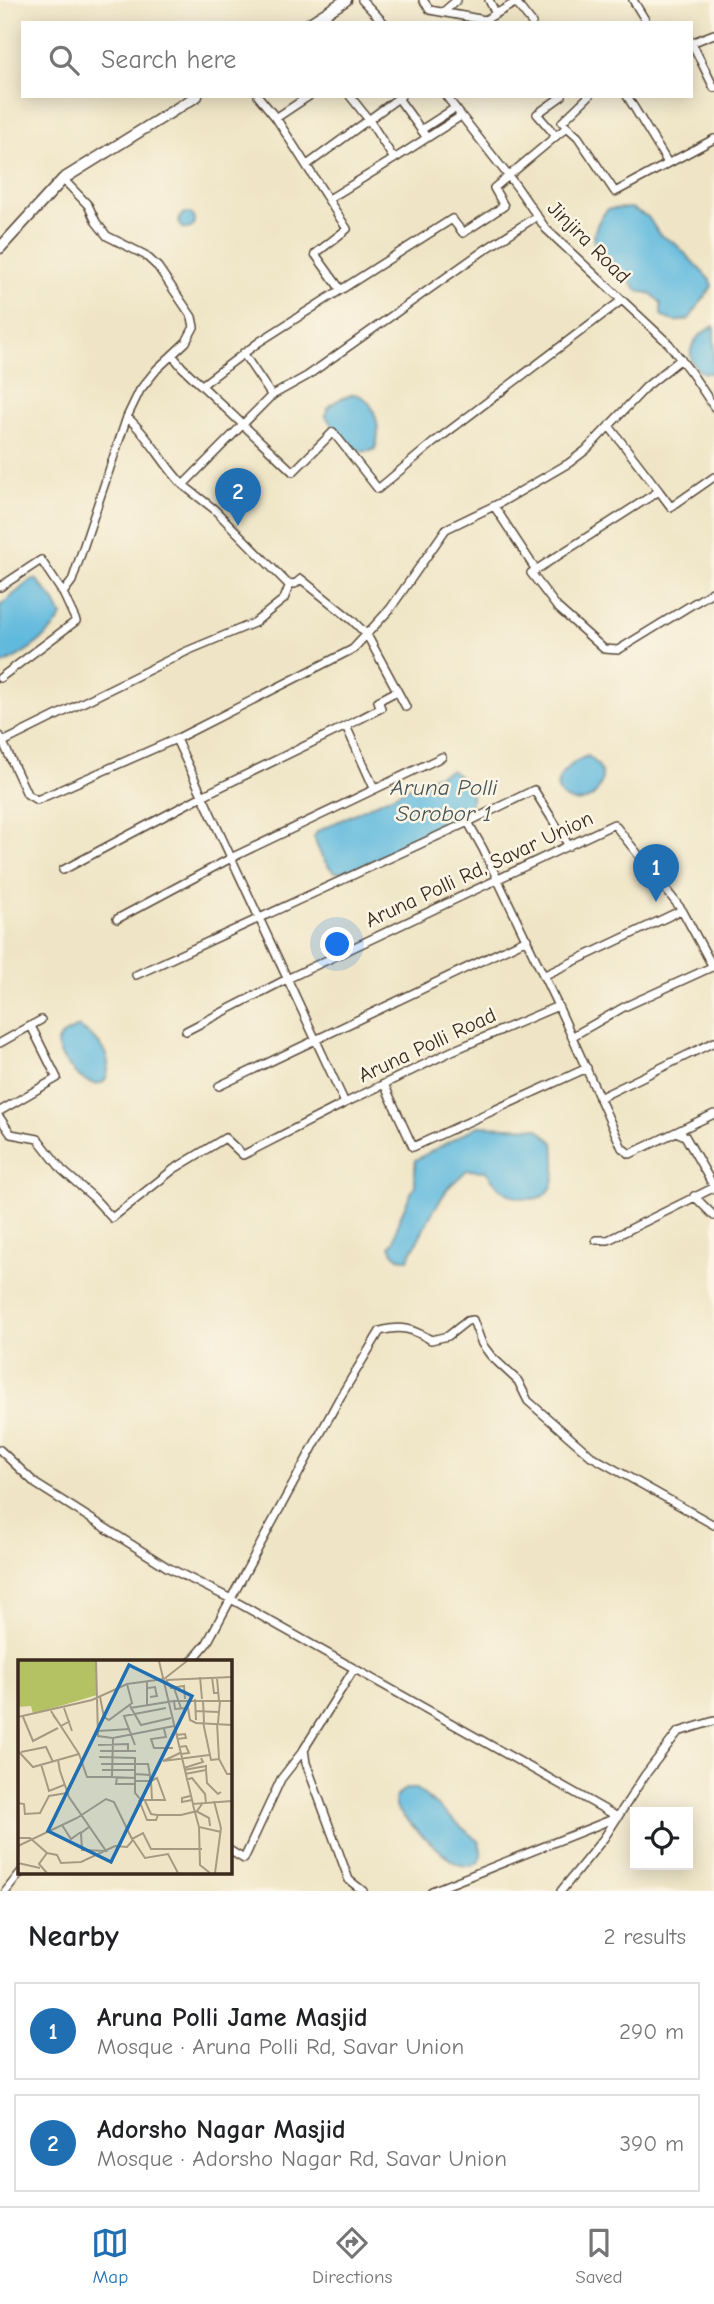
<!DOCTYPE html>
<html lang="en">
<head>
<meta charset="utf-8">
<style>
  :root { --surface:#fff; --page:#f6f6f6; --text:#202124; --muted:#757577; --line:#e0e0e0; --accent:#1f6fb2 }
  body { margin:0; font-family:"Comic Neue",sans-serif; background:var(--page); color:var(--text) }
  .controls { position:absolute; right:21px; bottom:21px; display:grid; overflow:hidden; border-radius:0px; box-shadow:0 4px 18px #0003 }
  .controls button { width:63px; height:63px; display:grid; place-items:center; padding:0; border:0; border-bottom:2px solid var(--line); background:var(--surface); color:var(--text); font:35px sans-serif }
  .you { position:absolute; left:338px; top:945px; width:24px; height:24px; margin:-18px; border:5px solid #fff; border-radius:50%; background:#1a73e8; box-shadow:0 0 0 10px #1a73e833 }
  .badge { display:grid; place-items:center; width:46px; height:46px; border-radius:50%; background:var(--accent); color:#fff; font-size:23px; font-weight:700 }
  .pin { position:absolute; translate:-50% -58px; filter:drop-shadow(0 2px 4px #0008) }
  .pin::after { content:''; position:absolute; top:37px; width:24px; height:21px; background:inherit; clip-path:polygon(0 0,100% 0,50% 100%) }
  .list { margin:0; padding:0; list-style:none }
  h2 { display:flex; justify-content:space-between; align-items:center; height:91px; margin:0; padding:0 28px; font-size:30px }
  h2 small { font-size:23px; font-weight:400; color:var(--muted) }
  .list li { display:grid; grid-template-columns:46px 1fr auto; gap:21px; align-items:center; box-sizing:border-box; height:98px; margin:0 14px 14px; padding:0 14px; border:2px solid var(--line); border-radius:0px }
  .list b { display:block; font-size:26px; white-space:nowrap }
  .list p { margin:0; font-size:23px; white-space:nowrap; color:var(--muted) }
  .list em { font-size:23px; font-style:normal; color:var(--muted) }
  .icon { flex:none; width:38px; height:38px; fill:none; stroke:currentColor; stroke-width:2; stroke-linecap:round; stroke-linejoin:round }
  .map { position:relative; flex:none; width:714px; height:1891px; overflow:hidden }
  .search { position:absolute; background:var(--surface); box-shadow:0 4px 18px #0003; left:21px; right:21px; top:21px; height:77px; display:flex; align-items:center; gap:18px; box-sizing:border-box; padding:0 24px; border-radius:0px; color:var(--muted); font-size:26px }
  .sheet { height:315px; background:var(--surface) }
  nav { display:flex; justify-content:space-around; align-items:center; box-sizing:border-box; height:98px; border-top:2px solid var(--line); background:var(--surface); font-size:19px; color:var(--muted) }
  nav a { display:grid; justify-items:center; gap:4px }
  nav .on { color:var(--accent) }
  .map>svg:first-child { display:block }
  .water { fill:#61bade; stroke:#4e727e; stroke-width:2 }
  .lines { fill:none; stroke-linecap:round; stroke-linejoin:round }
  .minor-casing { stroke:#564637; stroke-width:10 }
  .secondary-casing { stroke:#564637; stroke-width:13 }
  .minor { stroke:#fff; stroke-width:7 }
  .secondary { stroke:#fff; stroke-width:10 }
  .labels { text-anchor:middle; stroke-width:5; stroke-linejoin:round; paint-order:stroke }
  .street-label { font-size:21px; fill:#3b2a1e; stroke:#fcf5e5 }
  .water-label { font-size:23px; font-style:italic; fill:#465558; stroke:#fcf5e5 }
  .inset-road { fill:none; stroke:#a79a83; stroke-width:2 }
  .view { fill:#1f6fb2; fill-opacity:0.15; stroke:#1f6fb2; stroke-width:3.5 }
  .inset-edge { fill:none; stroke:#3b2a1e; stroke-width:3.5 }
</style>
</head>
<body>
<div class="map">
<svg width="714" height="1891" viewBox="0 0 714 1891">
  <rect width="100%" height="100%" fill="#fcf5e5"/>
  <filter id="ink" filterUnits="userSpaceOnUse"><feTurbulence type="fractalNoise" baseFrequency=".0143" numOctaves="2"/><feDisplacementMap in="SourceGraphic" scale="14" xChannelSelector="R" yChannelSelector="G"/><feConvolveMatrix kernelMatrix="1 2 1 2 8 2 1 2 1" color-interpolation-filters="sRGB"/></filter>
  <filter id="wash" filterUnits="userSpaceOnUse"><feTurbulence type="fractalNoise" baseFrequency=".00686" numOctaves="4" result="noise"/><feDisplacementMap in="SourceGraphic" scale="28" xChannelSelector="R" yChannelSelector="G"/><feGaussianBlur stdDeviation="1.57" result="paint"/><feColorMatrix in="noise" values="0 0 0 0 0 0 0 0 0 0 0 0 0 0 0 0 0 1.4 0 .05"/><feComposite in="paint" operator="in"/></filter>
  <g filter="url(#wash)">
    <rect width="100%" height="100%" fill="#efe5c6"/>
    <path class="water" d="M 631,208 L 648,217 L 659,234 L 676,244 L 710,280 L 712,286 L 689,319 C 679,323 669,321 661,315 L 661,303 C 654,296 650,291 640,292 L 615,267 L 596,252 C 590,237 597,220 608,209 Z
      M179 221a8 8 0 1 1 16 0a8 8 0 1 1-16 0Z
      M 714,326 L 714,373 C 705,373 700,374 694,365 C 684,348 698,334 714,326 Z
      M 354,394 C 376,398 382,430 375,449 C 353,460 337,431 325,415 C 329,402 341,398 354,394 Z
      M 36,579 L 54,600 L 62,616 C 50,637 24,654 3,664 L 0,662 L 0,606 L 31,580 Z
      M 588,756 C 597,763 605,771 601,783 C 591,818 537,798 566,770 C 573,763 578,759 588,756 Z
      M 451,770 C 472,784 478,800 463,820 L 348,872 L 334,872 C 324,862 317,850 314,836 L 318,831 L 429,778 Z
      M 78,1027 C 98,1038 117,1059 104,1082 C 102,1083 95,1084 93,1083 C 78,1081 57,1056 57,1042 L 64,1034 Z
      M 478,1126 L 537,1128 L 554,1143 C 555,1157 557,1175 551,1188 C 542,1204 519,1200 505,1192 C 498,1188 491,1178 486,1171 L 467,1170 L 448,1188 L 432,1213 L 408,1259 C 398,1260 393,1255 390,1246 L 394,1241 L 399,1219 L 415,1185 L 415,1160 Z
      M 406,1789 L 417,1789 L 478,1841 C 488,1864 472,1872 452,1861 C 439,1849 403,1821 396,1806 C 393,1799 399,1792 406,1789 Z"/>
  </g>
  <g filter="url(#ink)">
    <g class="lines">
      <g class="minor-casing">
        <path id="minor" d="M 362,0 L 384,23
          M 423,0 L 430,10 L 485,20 L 520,0
          M 489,0 L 496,14
          M 633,0 L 647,23
          M 517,4 L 532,23
          M 443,12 L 457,0
          M 691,43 L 714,34
          M 692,43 L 714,88
          M 258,96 L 276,118 L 347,229 L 315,254 L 341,290
          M 446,96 L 517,187 L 546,229 L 669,344 L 692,374 L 714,407
          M 627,96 L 668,163
          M 398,98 L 427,138
          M 276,118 L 309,96
          M 567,127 L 562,122 L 589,96
          M 421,130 L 455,108
          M 556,136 L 537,114 L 562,96
          M 394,159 L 461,116
          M 307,165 L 401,96
          M 329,199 L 394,159 L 369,120 L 350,96
          M 243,353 L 272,396
          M 173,356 L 182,367 L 293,472 L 333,432 L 378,489 L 433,443 L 622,300
          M 202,385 L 259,342 L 452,219 L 463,233 L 504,206 L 494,188 L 567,127 L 578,137 L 615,192 L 714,139
          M 127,417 C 150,437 162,463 183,485
          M 609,426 L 659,491 L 531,573 L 557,607 L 604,649 L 618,650 L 714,591
          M 659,491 L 671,507 L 714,477
          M 494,506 L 536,570
          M 0,587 L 41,560 L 63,593 L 72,581 L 127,417 L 140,390 L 157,369 L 186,342 L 194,327 L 192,317 L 158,267 L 145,255 L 107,236 L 96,222 L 88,205 L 63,179
          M 0,678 L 76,621 L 63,593
          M 406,707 L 367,635 L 352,620 L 301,579 L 295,584 L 287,583 L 214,509 L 183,485 L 271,396 L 307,376 L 483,251 L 537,216
          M 346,726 L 381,708 L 378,701 L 397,691
          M 0,736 L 27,794 L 37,800 L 176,739 L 345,1103 L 452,1051 L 558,1006 L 622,1148 L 630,1154 L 676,1132 L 685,1136 L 714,1187
          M 176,739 L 353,649 L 390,609 L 446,529 L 502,502 L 569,463 L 586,450 L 647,386 L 681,359
          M 3,742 L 187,651 L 254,623 L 284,599 L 290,584
          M 468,822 L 534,790 L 569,846
          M 63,870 L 202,796 L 346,726 L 374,788
          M 117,919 L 233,857 L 442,757
          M 136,975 L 468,822 L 483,849 L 558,1006
          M 543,976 L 682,910 L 713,967
          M 186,1031 L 287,979 L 614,824 L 682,910
          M 573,1036 L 624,1007 L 714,966
          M 0,1043 L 41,1020
          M 384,1084 L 413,1147 L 587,1068
          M 219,1086 L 527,939
          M 599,1098 L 714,1042
          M 0,1111 L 57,1078 L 31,1026
          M 0,1118 L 11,1134 L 38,1139 L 62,1170 L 93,1197 L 112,1218 L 174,1169 L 225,1138 L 243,1155 L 345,1103
          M 676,1132 L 714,1114
          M 694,1196 L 714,1216
          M 596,1240 L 608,1240 L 713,1188
          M 0,1450 L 36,1484 L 167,1567 L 231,1599 L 618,1817 L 432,1891
          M 191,1662 L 207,1643 L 339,1399 L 380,1331 C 401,1325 413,1329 431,1340 L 448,1336 L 467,1321 L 473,1320 L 482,1344 L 491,1356 L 518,1381 L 528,1401 L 591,1456 L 714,1525
          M 354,1669 L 304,1749 L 306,1763 L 349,1880 L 363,1891
          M 229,1850 L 244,1859 L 281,1779 L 306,1747
          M 6,1891 L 21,1872
          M 561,1891 L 604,1838 L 645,1775 L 678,1732 L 714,1721"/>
      </g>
      <g class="secondary-casing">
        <path id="secondary" d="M 310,23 L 346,0
          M 0,248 L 63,179 L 197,96"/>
      </g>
      <use href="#minor" class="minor"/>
      <use href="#secondary" class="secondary"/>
    </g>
  </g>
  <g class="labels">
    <g class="street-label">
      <text transform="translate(589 242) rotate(45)" y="7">Jinjira Road</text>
      <text transform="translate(479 869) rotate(-25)" y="7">Aruna Polli Rd, Savar Union</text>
      <text transform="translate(427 1045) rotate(-25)" y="7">Aruna Polli Road</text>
    </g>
    <g class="water-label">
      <text x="444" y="795">Aruna Polli<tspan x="444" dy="26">Sorobor 1</tspan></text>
    </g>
  </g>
  <g transform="translate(18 1660)">
    <rect width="214" height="214" fill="#efe5c6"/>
    <path d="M 0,1 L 78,1 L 79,35 L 15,54 L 13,46 L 0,47 Z" fill="#b5c264"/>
    <path class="inset-road" d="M 78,1 L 80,76 L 95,78 L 94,117 L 117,118 L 117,133 L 123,140 L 147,140 L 139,118 L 133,121M 141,1 L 175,144 L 214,141M 182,17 L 184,39M 194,17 L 196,33 L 201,33M 199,18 L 201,41M 148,20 L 214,17M 148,20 L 153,28 L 166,26 L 167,39M 130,28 L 137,27 L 138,32 L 139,36 L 132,37M 156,28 L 163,48M 82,37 L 86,57 L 91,60 L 114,43 L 109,24M 177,39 L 178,60M 185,40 L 186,62M 156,41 L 214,41M 112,46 L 123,65 L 153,58M 129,46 L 129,22M 46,48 L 54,71M 112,48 L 156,41 L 157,49 L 170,48 L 172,60 L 178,63 L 214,65M 33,51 L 61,94 L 69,117 L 94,117M 177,51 L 200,52M 35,55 L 43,66 L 52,61M 0,57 L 74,40 L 109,24 L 146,19 L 169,1M 5,57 L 15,81 L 40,68M 185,62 L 193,100 L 201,99 L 199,63M 200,63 L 202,41M 146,69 L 148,77 L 133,79 L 136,88 L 155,88M 80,71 L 112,69M 158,75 L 167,74 L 168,78 L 159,79M 95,78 L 156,66M 80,85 L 110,84 L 110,91M 117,85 L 106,56 L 148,48M 161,87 L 168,86 L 171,93 L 163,94M 0,91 L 15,107 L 40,100M 82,91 L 118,91M 3,92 L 28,87 L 35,102M 162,93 L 145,101 L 191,95M 61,94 L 40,100 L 42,111 L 51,137 L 88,191 L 64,190 L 63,173 L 71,167M 81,97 L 117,98 L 117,118M 201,99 L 209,114 L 214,114M 23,104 L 31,131 L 46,125M 83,104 L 130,104 L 132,115M 166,108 L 185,102 L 183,98M 84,110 L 117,110M 166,110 L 188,106 L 188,109M 117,114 L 132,115 L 132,121M 167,114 L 188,110 L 189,123 L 200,134 L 203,132M 99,117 L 98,124 L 117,124M 168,120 L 174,118 L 187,134 L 188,143M 117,121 L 133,121 L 134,140M 172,136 L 164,138 L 164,142 L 174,140M 121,140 L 129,160 L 138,160 L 140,155M 127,141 L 133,154 L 139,155 L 163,155 L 179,151 L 184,144M 196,141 L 203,168 L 197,213M 0,143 L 6,144 L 7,154 L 22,153 L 31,136 L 49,133M 175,145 L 181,167 L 203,172M 178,151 L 191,158 L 192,166M 44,165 L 53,179 L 63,172M 181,167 L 182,205 L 192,213M 0,178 L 12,178 L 29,193 L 21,204 L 29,213M 115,180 L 127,198 L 150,194 L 160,213M 0,186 L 59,158 L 88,139 L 96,142 L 114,179 L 125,173 L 133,189 L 184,189M 29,193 L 39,195 L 43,203 L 63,202 L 97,186 L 109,187 L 115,180M 0,203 L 22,208"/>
    <path class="view" d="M 111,5 L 174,36 L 93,202 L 30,171 Z"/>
    <rect width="214" height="214" class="inset-edge"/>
  </g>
</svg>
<div class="controls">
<button><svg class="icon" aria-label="locate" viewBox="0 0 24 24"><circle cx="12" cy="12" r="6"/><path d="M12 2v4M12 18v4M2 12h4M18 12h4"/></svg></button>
</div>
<div class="you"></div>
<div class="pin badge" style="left:656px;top:902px">1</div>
<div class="pin badge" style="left:238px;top:526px">2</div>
<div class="search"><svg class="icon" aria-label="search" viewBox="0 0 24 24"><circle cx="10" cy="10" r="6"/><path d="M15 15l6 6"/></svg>Search here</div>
</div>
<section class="sheet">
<h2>Nearby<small>2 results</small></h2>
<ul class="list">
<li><span class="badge">1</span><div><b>Aruna Polli Jame Masjid</b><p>Mosque · Aruna Polli Rd, Savar Union</p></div><em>290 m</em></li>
<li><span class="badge">2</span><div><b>Adorsho Nagar Masjid</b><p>Mosque · Adorsho Nagar Rd, Savar Union</p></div><em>390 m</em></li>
</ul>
</section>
<nav>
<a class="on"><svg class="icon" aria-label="map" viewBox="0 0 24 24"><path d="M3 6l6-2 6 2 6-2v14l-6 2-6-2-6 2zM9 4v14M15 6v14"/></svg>Map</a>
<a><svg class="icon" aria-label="directions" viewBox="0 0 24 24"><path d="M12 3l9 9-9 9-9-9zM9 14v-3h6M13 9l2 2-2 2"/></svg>Directions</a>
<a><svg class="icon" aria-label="saved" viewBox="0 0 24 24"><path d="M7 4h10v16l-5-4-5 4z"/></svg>Saved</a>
</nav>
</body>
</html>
